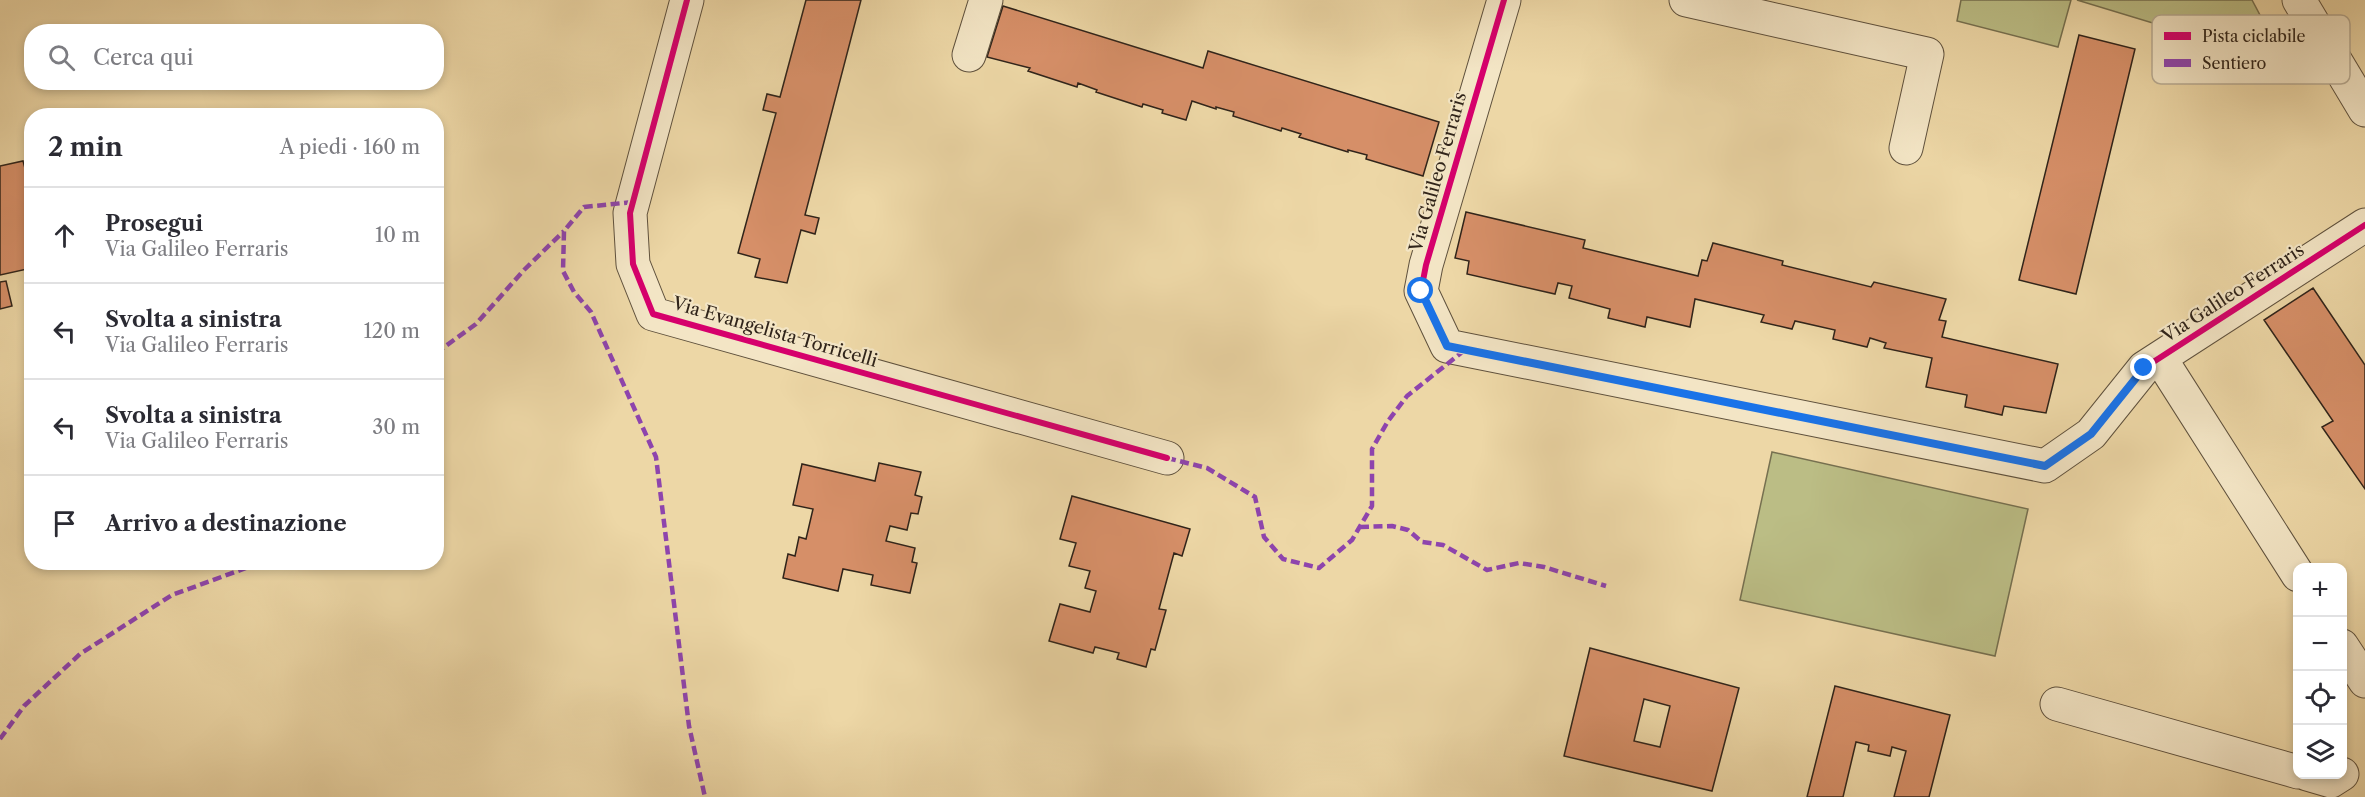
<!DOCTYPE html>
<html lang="it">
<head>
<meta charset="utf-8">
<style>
  :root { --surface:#fff; --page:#f7f7f7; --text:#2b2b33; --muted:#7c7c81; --line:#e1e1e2 }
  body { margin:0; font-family:"Libre Caslon Text",serif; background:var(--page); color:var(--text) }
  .controls { position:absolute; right:18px; bottom:18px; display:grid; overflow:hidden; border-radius:12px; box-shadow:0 3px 9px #0003 }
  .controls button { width:54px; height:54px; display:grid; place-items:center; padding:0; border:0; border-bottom:2px solid var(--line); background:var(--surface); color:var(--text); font:30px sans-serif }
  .stop { position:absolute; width:18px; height:18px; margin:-14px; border:4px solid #1a73e8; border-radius:50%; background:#fff }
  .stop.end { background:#1a73e8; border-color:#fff; box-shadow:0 2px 6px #0008 }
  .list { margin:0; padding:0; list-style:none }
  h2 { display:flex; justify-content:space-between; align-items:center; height:78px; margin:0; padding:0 24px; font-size:26px }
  h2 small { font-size:20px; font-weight:400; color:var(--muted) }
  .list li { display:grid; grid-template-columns:39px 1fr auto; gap:18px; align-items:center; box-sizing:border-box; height:96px; padding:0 24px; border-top:2px solid var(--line) }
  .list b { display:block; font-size:22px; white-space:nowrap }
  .list p { margin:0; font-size:20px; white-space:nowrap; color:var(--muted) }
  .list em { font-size:20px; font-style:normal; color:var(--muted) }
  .icon { flex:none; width:33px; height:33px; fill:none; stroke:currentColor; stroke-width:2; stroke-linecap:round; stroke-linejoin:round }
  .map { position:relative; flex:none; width:2365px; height:797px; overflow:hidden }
  .search { position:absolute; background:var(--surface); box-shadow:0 3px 9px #0003; left:24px; top:24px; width:420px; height:66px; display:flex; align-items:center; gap:15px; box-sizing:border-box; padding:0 21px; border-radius:24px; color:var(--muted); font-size:22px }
  .panel { position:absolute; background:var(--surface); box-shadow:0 3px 9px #0003; left:24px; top:108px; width:420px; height:462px; border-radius:24px }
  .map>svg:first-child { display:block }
  .green { fill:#bbbd85; stroke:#767050; stroke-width:1.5 }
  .building { fill:#d68f68; stroke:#30241a; stroke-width:1.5; fill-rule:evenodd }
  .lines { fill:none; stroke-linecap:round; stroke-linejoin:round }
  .minor-casing { stroke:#5f513d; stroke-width:35 }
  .minor { stroke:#f3e5c5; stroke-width:33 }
  .quiet { stroke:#8e44ad; stroke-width:4.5; stroke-dasharray:9 4.5; stroke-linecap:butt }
  .cycleway-casing { stroke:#f3e5c5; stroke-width:10 }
  .cycleway { stroke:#d6006c; stroke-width:6 }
  .route { stroke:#1a73e8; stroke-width:8 }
  .labels { text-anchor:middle; stroke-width:4.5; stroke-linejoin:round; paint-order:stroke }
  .street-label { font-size:18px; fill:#30241a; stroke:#f3e5c5 }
  .key { fill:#f3e5c5; stroke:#b8ab92; stroke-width:1.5 }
  .key-label { font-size:16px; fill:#30241a }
</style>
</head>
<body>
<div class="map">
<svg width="2365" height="797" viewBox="0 0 2365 797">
  <rect width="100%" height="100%" fill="#edd7a6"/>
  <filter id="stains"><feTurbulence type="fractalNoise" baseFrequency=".00333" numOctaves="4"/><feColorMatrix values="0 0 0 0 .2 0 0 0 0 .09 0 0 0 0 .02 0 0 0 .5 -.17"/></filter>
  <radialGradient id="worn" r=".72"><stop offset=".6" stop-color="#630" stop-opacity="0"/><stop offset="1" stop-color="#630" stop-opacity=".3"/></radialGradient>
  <path class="green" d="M 1961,0 L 2071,0 L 2058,47 L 1957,21 Z
    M 2077,0 L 2252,0 L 2261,17 L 2184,59 L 2160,48 L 2166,27 Z
    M 1772,452 L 2028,509 L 1995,656 L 1740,600 Z"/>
  <path class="building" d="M 806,0 L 861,0 L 805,215 L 819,218 L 815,234 L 801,230 L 787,283 L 755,277 L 760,259 L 738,253 L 776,113 L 763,110 L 767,94 L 780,97 Z
    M 1003,6 L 1203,68 L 1208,51 L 1439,122 L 1423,176 L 1366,159 L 1367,155 L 1348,150 L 1348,152 L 1299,137 L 1301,134 L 1282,128 L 1281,131 L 1233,116 L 1234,112 L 1216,107 L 1216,109 L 1192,101 L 1186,120 L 1162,113 L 1163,110 L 1143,104 L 1142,107 L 1096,92 L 1097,90 L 1078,83 L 1077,87 L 1028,71 L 1030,68 L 987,57 Z
    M 2079,35 L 2135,49 L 2076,294 L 2019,280 Z
    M 23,161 L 32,194 L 32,216 L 29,218 L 32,228 L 32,268 L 0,275 L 0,166 Z
    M 1466,212 L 1585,240 L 1583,248 L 1698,276 L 1702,260 L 1707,261 L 1713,243 L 1783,261 L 1782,265 L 1871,287 L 1874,282 L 1946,299 L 1939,320 L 1946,321 L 1942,337 L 2058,364 L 2046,413 L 2004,406 L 2002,415 L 1965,407 L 1967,395 L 1926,387 L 1932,358 L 1884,348 L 1886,343 L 1870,338 L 1867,347 L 1833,339 L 1835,330 L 1795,321 L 1792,329 L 1761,322 L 1764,315 L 1695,299 L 1690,327 L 1647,317 L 1645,327 L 1608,318 L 1610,309 L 1569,298 L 1572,286 L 1558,283 L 1555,294 L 1467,274 L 1469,261 L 1455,258 Z
    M 6,281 L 12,306 L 0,309 L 0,282 Z
    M 2313,288 L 2365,365 L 2365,489 L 2322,427 L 2333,421 L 2264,320 Z
    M 879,463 L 921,472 L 915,495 L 922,497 L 918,514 L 911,513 L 907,530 L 890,526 L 886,541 L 915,548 L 912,562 L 917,563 L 910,593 L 871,585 L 873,575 L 843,569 L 838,591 L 783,578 L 788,554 L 795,556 L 799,537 L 806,539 L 813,509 L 793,505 L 802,464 L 875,481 Z
    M 1072,496 L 1190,529 L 1182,556 L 1174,553 L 1159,609 L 1166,610 L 1155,650 L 1151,649 L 1146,667 L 1117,659 L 1119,653 L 1095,647 L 1093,653 L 1049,641 L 1060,604 L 1090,612 L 1096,591 L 1085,588 L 1090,571 L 1069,566 L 1076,543 L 1060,539 Z
    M 1590,648 L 1739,688 L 1712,791 L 1564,756 ZM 1644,699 L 1670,706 L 1660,747 L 1634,741 Z
    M 1835,686 L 1950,715 L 1929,797 L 1894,797 L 1906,751 L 1892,747 L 1890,756 L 1868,751 L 1869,745 L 1856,742 L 1843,797 L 1807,797 Z"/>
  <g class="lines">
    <g class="minor-casing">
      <path id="minor" d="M 687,0 L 630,213 L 633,264 L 653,314 L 1167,458
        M 1504,0 L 1426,265 L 1421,291 L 1447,346 L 2045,466 L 2091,434 L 2144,368 L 2365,225
        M 1686,0 L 1927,54 L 1906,148
        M 2299,0 L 2365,110
        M 969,55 L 986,0
        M 2160,358 L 2298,575
        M 2342,646 L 2365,681
        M 2057,704 L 2298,772
        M 2307,774 L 2331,781 L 2342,774"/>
    </g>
    <use href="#minor" class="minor"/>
    <path class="quiet" d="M 633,202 L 584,207 L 564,231 L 563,271 L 574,292 L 591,312 L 656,457 L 689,726 L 705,797
      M 436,353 L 476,324 L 524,270 L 564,231
      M 1167,458 L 1207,468 L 1255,497 L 1264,537 L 1283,559 L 1319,568 L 1352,540 L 1372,506 L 1372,449 L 1388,421 L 1407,396 L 1466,349
      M 1360,527 L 1392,526 L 1408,530 L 1422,542 L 1443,545 L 1487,570 L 1519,563 L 1544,567 L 1606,586
      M 0,739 L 24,706 L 80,654 L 172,595 L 246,568 L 254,562"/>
    <g class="cycleway-casing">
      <path id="cycleway" d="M 687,0 L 630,213 L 633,264 L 653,314 L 1167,458
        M 1504,0 L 1426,265 L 1421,291 L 1447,346 L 2045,466 L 2091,434 L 2144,368 L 2365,225"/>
    </g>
    <use href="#cycleway" class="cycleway"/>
  </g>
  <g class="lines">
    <path class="route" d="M 1421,291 L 1447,346 L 2045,466 L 2091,434 L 2144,368"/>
  </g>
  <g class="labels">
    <g class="street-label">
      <text transform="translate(1438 172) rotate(-74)" y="6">Via Galileo Ferraris</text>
      <text transform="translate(2233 293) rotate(-33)" y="6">Via Galileo Ferraris</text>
      <text transform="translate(775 332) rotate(16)" y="6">Via Evangelista Torricelli</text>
    </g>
  </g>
  <rect x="2152" y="15" width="198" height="69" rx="9" class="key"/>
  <rect x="2164" y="32" width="27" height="8" fill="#d6006c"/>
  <rect x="2164" y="59" width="27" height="8" fill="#8e44ad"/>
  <g class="key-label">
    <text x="2202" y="42">Pista ciclabile</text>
    <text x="2202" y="69">Sentiero</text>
  </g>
  <rect width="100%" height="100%" filter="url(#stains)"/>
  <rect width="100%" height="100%" fill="url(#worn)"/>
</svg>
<div class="controls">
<button>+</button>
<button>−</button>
<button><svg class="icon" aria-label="locate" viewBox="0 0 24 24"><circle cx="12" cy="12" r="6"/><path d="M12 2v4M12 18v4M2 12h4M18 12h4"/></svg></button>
<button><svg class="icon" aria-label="layers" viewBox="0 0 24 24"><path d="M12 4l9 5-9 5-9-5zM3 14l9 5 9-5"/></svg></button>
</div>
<div class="stop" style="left:1421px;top:291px"></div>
<div class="stop end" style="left:2144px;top:368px"></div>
<div class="search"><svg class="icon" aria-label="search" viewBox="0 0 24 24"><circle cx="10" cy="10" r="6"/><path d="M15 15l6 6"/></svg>Cerca qui</div>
<section class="panel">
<h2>2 min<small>A piedi · 160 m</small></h2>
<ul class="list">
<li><svg class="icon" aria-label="ahead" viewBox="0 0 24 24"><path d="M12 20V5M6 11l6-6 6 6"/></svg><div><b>Prosegui</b><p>Via Galileo Ferraris</p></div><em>10 m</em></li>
<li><svg class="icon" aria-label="left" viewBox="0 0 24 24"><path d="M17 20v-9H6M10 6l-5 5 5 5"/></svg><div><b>Svolta a sinistra</b><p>Via Galileo Ferraris</p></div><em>120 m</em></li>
<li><svg class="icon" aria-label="left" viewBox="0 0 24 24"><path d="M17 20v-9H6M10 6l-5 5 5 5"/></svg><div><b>Svolta a sinistra</b><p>Via Galileo Ferraris</p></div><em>30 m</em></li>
<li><svg class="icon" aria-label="arrive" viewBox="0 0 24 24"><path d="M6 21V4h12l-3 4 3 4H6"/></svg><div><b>Arrivo a destinazione</b></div></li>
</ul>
</section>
</div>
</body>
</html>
